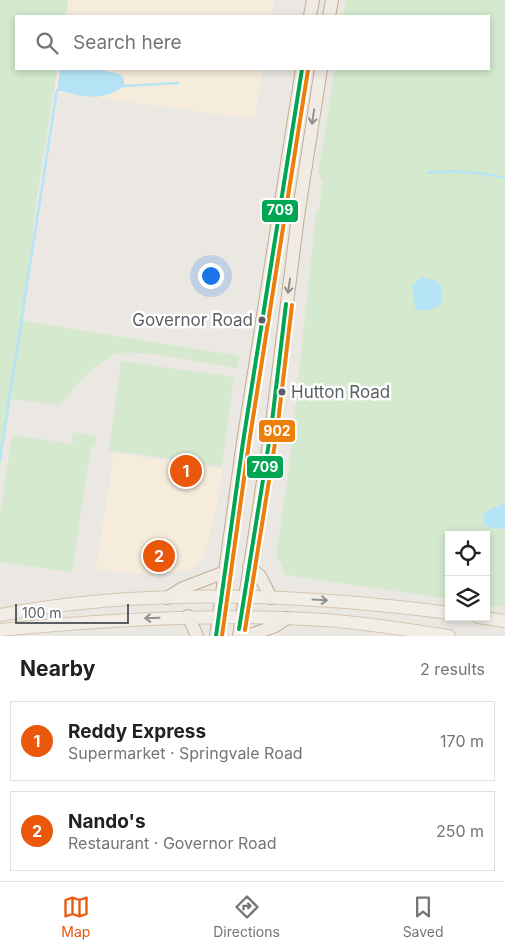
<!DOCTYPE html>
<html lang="en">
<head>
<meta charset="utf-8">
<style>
  :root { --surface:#fff; --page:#f2f2f2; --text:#202124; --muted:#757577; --line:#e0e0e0; --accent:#ea580c }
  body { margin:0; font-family:Inter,sans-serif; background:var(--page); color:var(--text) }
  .controls { position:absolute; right:15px; bottom:15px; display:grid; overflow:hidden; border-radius:0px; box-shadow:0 2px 8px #0003 }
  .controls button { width:45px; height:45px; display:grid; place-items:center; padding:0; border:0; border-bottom:1px solid var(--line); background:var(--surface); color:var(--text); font:25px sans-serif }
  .scale { position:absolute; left:15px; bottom:12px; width:114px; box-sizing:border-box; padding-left:5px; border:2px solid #595f64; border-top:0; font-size:14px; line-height:18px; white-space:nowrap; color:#595f64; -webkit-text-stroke:4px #fff; paint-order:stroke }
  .you { position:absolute; left:210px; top:275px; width:18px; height:18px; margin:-12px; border:4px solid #fff; border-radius:50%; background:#1a73e8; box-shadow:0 0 0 8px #1a73e833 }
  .badge { display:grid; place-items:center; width:32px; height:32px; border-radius:50%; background:var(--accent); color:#fff; font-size:16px; font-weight:700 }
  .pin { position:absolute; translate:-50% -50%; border:2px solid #fff; box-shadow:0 1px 5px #0006 }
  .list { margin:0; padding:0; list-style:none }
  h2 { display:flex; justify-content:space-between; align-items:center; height:65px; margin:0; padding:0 20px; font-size:21px }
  h2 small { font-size:16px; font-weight:400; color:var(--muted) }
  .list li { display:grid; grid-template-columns:32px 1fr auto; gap:15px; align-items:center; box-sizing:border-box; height:80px; margin:0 10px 10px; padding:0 10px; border:1px solid var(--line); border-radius:0px }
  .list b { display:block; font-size:19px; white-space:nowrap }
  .list p { margin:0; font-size:16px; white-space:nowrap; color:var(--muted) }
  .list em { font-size:16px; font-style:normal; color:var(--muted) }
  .icon { flex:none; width:28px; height:28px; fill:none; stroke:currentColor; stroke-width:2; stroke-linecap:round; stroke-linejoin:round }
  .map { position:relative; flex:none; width:505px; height:636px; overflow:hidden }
  .search { position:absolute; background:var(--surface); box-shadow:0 2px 8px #0003; left:15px; right:15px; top:15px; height:55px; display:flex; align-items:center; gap:12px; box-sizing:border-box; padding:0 18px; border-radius:0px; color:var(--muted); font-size:19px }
  .sheet { height:245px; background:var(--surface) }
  nav { display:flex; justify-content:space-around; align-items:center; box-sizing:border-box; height:70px; border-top:1px solid var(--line); background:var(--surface); font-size:14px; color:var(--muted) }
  nav a { display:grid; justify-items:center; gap:2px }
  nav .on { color:var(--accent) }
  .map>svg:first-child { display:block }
  .commercial { fill:#f6ecdc }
  .green { fill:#d4e9cd }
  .water { fill:#b6e4f7 }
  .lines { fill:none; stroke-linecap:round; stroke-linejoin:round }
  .stream { stroke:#b6e4f7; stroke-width:2.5 }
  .primary-casing { stroke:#d6c5af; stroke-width:14 }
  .trunk-casing { stroke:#c2ac92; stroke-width:14 }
  .primary { stroke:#f2eee7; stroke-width:12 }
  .trunk { stroke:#f0ece4; stroke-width:12 }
  .bus-1-casing { stroke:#fff; stroke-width:8 }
  .bus-2-casing { stroke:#fff; stroke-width:8 }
  .bus-1 { stroke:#00a651; stroke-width:4 }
  .bus-2 { stroke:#ee7e0a; stroke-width:4 }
  .oneway { stroke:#8e9091 }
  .oneway2 { stroke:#8f9192 }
  .bus-dot { fill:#595f64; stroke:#fff; stroke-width:2 }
  .labels { text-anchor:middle; stroke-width:5; stroke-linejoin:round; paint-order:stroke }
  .bus-label { font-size:17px; fill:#595f64; stroke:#fff; text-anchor:end }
  .line-badge { stroke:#fff; stroke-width:2 }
  .badge-label { font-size:14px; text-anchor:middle; font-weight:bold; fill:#fff }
</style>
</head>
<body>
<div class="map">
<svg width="505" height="636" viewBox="0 0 505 636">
  <rect width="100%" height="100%" fill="#ebe8e4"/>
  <path class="commercial" d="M 68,0 L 274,0 L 271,16 L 66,16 Z
    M 58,69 L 263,69 L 254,119 L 54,92 Z
    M 114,453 L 222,469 L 222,476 L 215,513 L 205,556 L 196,566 L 183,572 L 136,574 L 96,569 Z"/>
  <path class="green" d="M 0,0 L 68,0 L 65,16 L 16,16 L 16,69 L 57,69 L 37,195 L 23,321 L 239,356 L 237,368 C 214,365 133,347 116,354 C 93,364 75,388 59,405 L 11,399 L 0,469 Z
    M 346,0 L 505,0 L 505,607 L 486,605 L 486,535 L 449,535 L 449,599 L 286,575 L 276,554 L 288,477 L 316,213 L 319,210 L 323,181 L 318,174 L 335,69 L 489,69 L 489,16 L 343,16 Z
    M 121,361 L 234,377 L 222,466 L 109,450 Z
    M 73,432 L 96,436 L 95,446 L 91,446 L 72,572 L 0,562 L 0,515 L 12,435 L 81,445 L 71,443 Z"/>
  <path class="water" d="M 60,69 L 101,69 L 102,70 L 120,74 L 124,80 L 124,86 C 103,103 81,96 57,90 Z
    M 422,277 L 437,281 L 441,285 L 441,304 C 434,310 426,311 418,310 L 415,308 L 412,286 L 416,281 Z
    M 505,503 L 505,529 L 491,528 L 484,524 L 482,516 L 488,510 Z"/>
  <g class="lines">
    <path class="stream" d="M 123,86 L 178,83
      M 428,173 C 453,170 480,172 505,178
      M 0,459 L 57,90 L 60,90"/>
    <g class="primary-casing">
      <path id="primary" d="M 0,615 C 145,587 303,594 449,613
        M 478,617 L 505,621
        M 0,630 C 108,619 216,613 325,620 C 367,623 408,630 449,636"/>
    </g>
    <g class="trunk-casing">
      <path id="trunk" d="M 310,16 L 313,0
        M 329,16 L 332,0
        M 249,567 L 260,576 L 271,598
        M 167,598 L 183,588 L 225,572
        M 188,616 L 197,636
        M 216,636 L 243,442 L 302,69
        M 239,636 L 271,430 L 298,216 L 321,69
        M 248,636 L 275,626 L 287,618"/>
    </g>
    <use href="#primary" class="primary"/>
    <use href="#trunk" class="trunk"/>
    <g class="bus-1-casing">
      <path id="bus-1" d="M 239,629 L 271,430 L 286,304
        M 216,636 L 243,442 L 302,69"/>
    </g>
    <g class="bus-2-casing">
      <path id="bus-2" d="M 245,630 L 277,431 L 292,305
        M 222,636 L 249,443 L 308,70"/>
    </g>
    <use href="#bus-1" class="bus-1"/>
    <use href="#bus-2" class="bus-2"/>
  </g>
  <defs><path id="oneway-shaft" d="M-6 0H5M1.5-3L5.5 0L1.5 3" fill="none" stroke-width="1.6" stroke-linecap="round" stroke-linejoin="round" transform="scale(1.25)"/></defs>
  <g class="oneway">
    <use href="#oneway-shaft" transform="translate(313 117) rotate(99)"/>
    <use href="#oneway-shaft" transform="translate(289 286) rotate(98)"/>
  </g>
  <g class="oneway2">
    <use href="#oneway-shaft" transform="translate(320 600) rotate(3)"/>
    <use href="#oneway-shaft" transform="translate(152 618) rotate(178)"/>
  </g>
  <g class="bus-dot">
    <circle cx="262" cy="320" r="4.5"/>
    <circle cx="282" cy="392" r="4.5"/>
  </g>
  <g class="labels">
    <g class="bus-label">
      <text x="253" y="326">Governor Road</text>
      <text x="291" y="398" text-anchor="start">Hutton Road</text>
    </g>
  </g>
  <g class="line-badge">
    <rect x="261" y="199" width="38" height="24" rx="5" fill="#00a651"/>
    <rect x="258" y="419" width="38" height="24" rx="5" fill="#ee7e0a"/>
    <rect x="246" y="455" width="38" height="24" rx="5" fill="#00a651"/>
  </g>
  <g class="badge-label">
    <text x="280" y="215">709</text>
    <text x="277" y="436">902</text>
    <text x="265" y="472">709</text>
  </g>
</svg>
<div class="controls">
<button><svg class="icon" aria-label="locate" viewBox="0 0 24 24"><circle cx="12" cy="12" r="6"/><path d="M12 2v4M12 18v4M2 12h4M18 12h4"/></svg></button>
<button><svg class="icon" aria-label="layers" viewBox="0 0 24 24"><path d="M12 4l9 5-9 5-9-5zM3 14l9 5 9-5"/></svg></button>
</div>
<div class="scale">100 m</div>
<div class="you"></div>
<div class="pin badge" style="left:186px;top:471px">1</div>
<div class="pin badge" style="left:159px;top:556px">2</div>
<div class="search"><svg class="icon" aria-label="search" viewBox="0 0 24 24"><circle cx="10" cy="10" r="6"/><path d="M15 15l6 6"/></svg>Search here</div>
</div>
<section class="sheet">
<h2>Nearby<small>2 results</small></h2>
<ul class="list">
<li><span class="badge">1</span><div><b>Reddy Express</b><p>Supermarket · Springvale Road</p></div><em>170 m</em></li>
<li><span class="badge">2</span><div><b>Nando's</b><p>Restaurant · Governor Road</p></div><em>250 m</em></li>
</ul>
</section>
<nav>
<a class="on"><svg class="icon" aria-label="map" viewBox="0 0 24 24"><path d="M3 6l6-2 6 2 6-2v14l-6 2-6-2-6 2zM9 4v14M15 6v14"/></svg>Map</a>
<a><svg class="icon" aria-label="directions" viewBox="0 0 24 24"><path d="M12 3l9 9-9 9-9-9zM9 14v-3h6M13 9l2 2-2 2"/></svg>Directions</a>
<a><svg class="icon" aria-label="saved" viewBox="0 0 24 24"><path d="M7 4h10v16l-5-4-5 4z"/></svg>Saved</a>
</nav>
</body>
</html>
